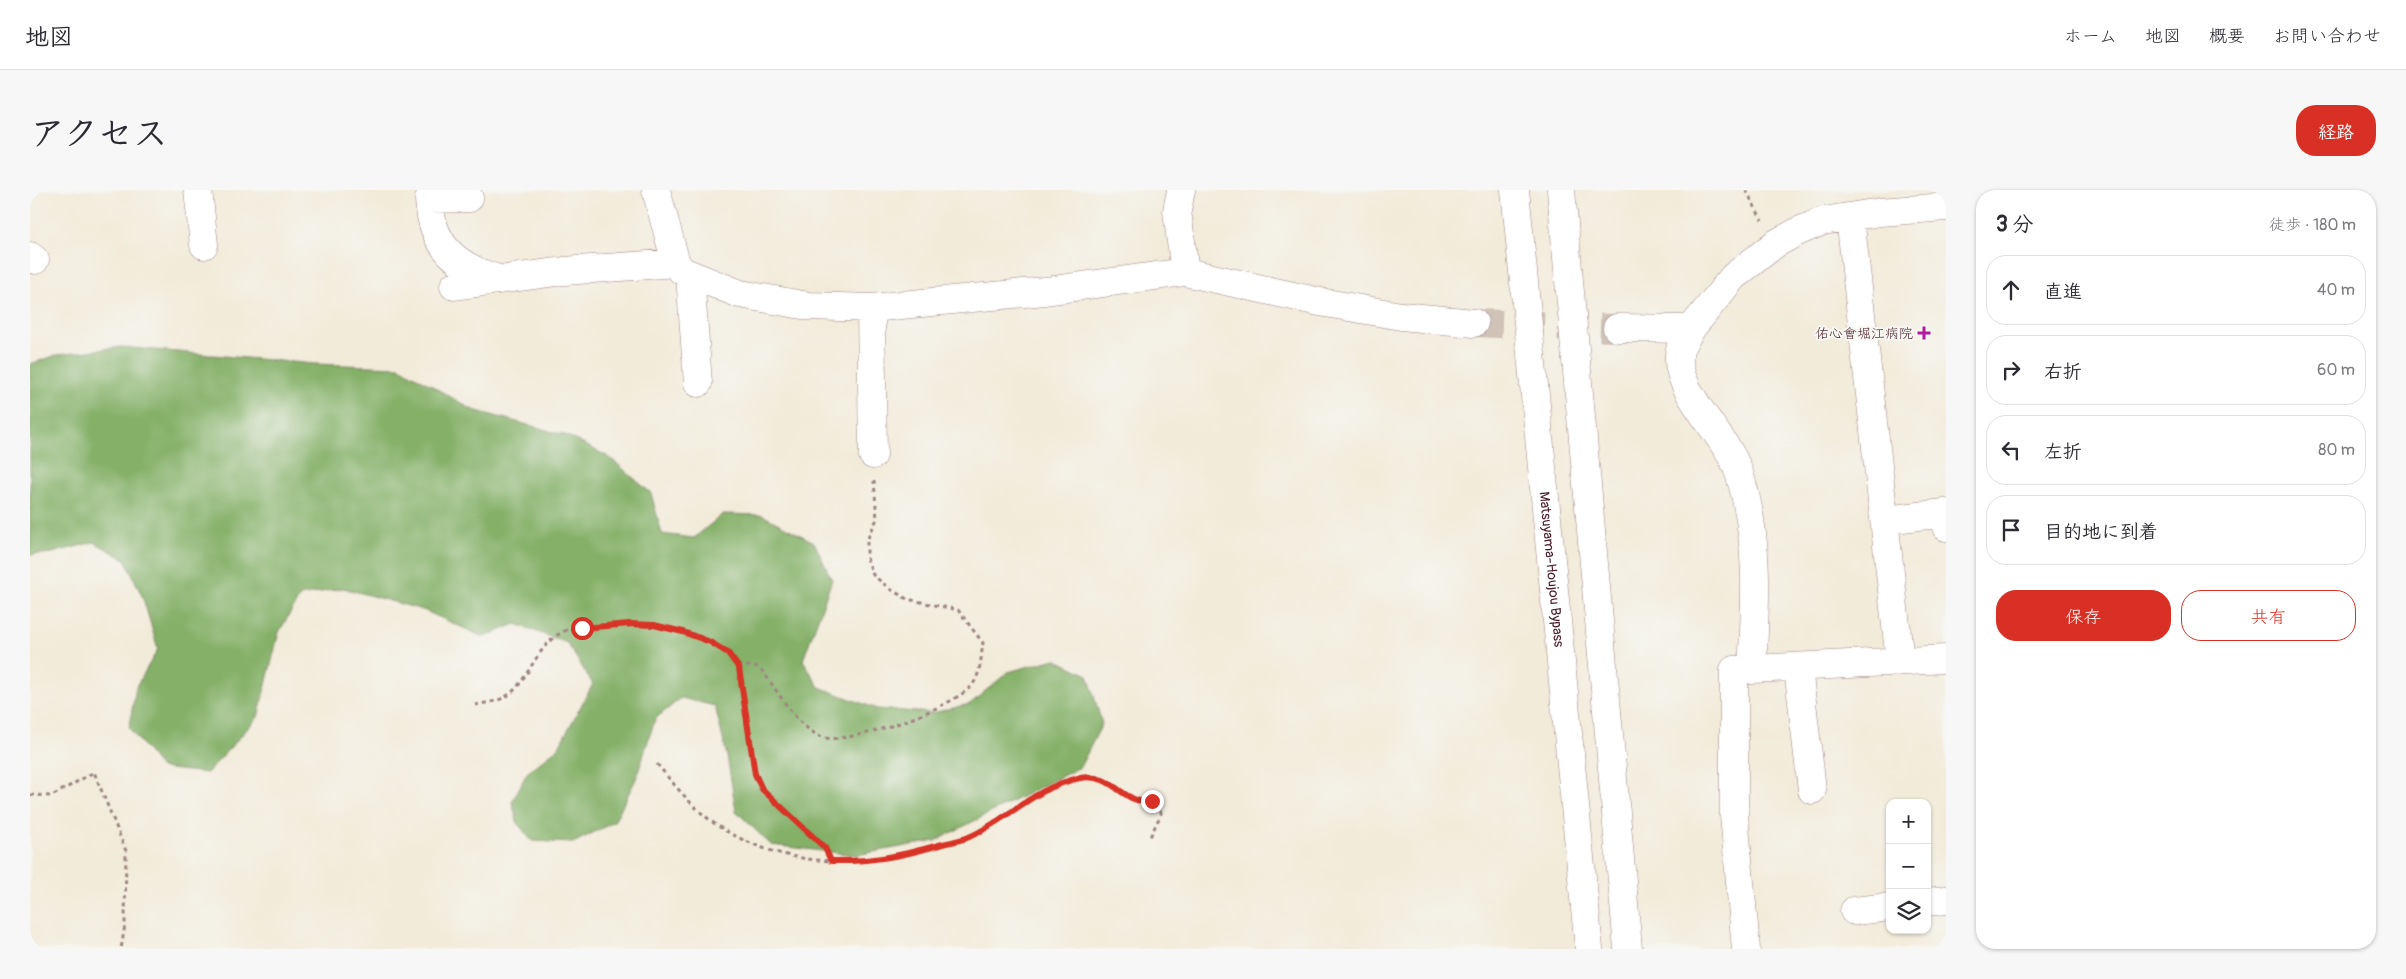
<!DOCTYPE html>
<html lang="ja">
<head>
<meta charset="utf-8">
<style>
  :root { --surface:#fff; --page:#f7f7f7; --text:#2b2b33; --muted:#7c7c81; --line:#e1e1e2; --accent:#d93025 }
  body { margin:0; font-family:Pangolin,"Klee One",sans-serif; background:var(--page); color:var(--text) }
  .controls { position:absolute; right:15px; bottom:15px; display:grid; overflow:hidden; border-radius:10px; box-shadow:0 1px 4px #0004 }
  .controls button { width:45px; height:45px; display:grid; place-items:center; padding:0; border:0; border-bottom:1px solid var(--line); background:var(--surface); color:var(--text); font:25px sans-serif }
  .stop { position:absolute; width:15px; height:15px; margin:-11px; border:4px solid #d93025; border-radius:50%; background:#fff }
  .stop.end { background:#d93025; border-color:#fff; box-shadow:0 1px 5px #0008 }
  .list { margin:0; padding:0; list-style:none }
  h2 { display:flex; justify-content:space-between; align-items:center; height:65px; margin:0; padding:0 20px; font-size:21px }
  h2 small { font-size:16px; font-weight:400; color:var(--muted) }
  .list li { display:grid; grid-template-columns:32px 1fr auto; gap:15px; align-items:center; box-sizing:border-box; height:70px; margin:0 10px 10px; padding:0 10px; border:1px solid var(--line); border-radius:20px }
  .list b { display:block; font-size:19px; white-space:nowrap }
  .list em { font-size:16px; font-style:normal; color:var(--muted) }
  .actions { display:flex; gap:10px; padding:15px 20px }
  .actions a { flex:1; padding:11px 0; border:1px solid var(--accent); border-radius:20px; text-align:center; font-size:18px; color:var(--accent) }
  .actions .main { background:var(--accent); color:#fff }
  .icon { flex:none; width:28px; height:28px; fill:none; stroke:currentColor; stroke-width:2; stroke-linecap:round; stroke-linejoin:round }
  .map { position:relative; flex:none; width:1916px; height:759px; overflow:hidden; border-radius:20px }
  header { display:flex; align-items:center; gap:30px; box-sizing:border-box; height:70px; padding:0 25px; background:var(--surface); border-bottom:1px solid var(--line) }
  header strong { font-size:24px }
  nav { display:flex; gap:28px; margin-inline-start:auto; font-size:18px }
  .intro { display:flex; align-items:center; justify-content:space-between; box-sizing:border-box; height:120px; padding:0 30px }
  h1 { margin:0; font-size:35px }
  .button { padding:12px 22px; border-radius:20px; background:var(--accent); color:#fff; font-size:18px; font-weight:700 }
  main { display:flex; gap:30px; padding:0 30px }
  aside { flex:1; background:var(--surface); border-radius:20px; box-shadow:0 1px 4px #0004 }
  .map>svg:first-child { display:block }
  .forest { fill:#84b068; stroke:#67684a }
  .lines { fill:none; stroke-linecap:round; stroke-linejoin:round }
  .minor-tunnel { stroke:#d0c2b6; stroke-width:28; stroke-dasharray:28 14; stroke-linecap:butt }
  .minor-casing { stroke:#9e8582; stroke-width:29 }
  .highway-casing { stroke:#9e8582; stroke-width:29 }
  .path { stroke:#9e8582; stroke-width:3; stroke-dasharray:4 4; stroke-linecap:butt }
  .minor { stroke:#fff; stroke-width:28 }
  .highway { stroke:#fff; stroke-width:28 }
  .route { stroke:#d93025; stroke-width:6 }
  .poi-dot { fill:#b5179e; stroke:#f6f6f2; stroke-width:2 }
  .labels { text-anchor:middle; stroke-width:4; stroke-linejoin:round; paint-order:stroke }
  .poi-label { font-size:14px; fill:#4a1f2b; stroke:#f6f6f2; text-anchor:end }
  .street-label { font-size:14px; fill:#4a1f2b; stroke:#f6f6f2 }
</style>
</head>
<body>
<header>
<strong>地図</strong>
<nav><a>ホーム</a><a>地図</a><a>概要</a><a>お問い合わせ</a></nav>
</header>
<div class="intro"><h1>アクセス</h1><a class="button">経路</a></div>
<main>
<div class="map">
<svg width="1916" height="759" viewBox="0 0 1916 759">
  <rect width="100%" height="100%" fill="#f6f6f2"/>
  <filter id="ink" filterUnits="userSpaceOnUse"><feTurbulence type="fractalNoise" baseFrequency=".02" numOctaves="2"/><feDisplacementMap in="SourceGraphic" scale="10" xChannelSelector="R" yChannelSelector="G"/><feConvolveMatrix kernelMatrix="1 2 1 2 8 2 1 2 1" color-interpolation-filters="sRGB"/></filter>
  <filter id="wash" filterUnits="userSpaceOnUse"><feTurbulence type="fractalNoise" baseFrequency=".0096" numOctaves="4" result="noise"/><feDisplacementMap in="SourceGraphic" scale="20" xChannelSelector="R" yChannelSelector="G"/><feGaussianBlur stdDeviation="1.12" result="paint"/><feColorMatrix in="noise" values="0 0 0 0 0 0 0 0 0 0 0 0 0 0 0 0 0 1.4 0 .05"/><feComposite in="paint" operator="in"/></filter>
  <g filter="url(#wash)">
    <rect width="100%" height="100%" fill="#f2ebd9"/>
    <path class="forest" d="M 91,157 L 285,174 L 370,177 L 443,220 L 535,245 L 579,267 L 621,303 L 632,344 L 664,348 L 693,324 L 732,325 L 784,352 L 802,390 L 773,470 L 789,497 L 847,519 L 902,523 L 940,514 L 978,482 L 1025,469 L 1058,485 L 1072,534 L 1050,577 L 905,651 L 826,665 L 741,655 L 706,621 L 697,566 L 685,516 L 651,508 L 625,529 L 606,589 L 584,632 L 543,653 L 502,651 L 488,634 L 482,612 L 497,583 L 528,558 L 563,494 L 537,453 L 486,434 L 454,447 L 393,420 L 313,398 L 270,406 L 249,442 L 228,527 L 177,583 L 131,578 L 99,538 L 106,497 L 128,459 L 113,408 L 95,369 L 64,352 L 22,363 L 0,365 L 0,174 L 27,165 Z"/>
  </g>
  <g filter="url(#ink)">
    <g class="lines">
      <path class="minor-tunnel" d="M 1444,133 L 1587,138"/>
      <g class="minor-casing">
        <path id="minor" d="M 168,0 L 174,55
          M 626,0 L 646,73 L 652,81 L 710,104 L 778,116 L 841,118 L 1015,101 L 1155,82 L 1290,112 L 1371,126 L 1444,133
          M 1151,0 L 1147,21 L 1155,82
          M 439,8 L 399,9 C 401,55 426,77 469,89
          M 1820,27 L 1870,471
          M 0,66 L 5,70
          M 660,85 L 668,193
          M 424,96 L 534,81 L 646,73
          M 841,118 L 843,265
          M 1587,138 L 1661,139 L 1703,87 L 1745,54 L 1769,41 L 1793,31 L 1850,22 L 1916,17
          M 1661,139 C 1658,145 1652,153 1650,159 C 1640,198 1695,243 1708,280 C 1730,345 1726,412 1722,480
          M 1855,330 L 1915,323 L 1916,337
          M 1768,477 L 1782,600
          M 1897,712 L 1916,710
          M 1824,721 L 1860,717
          M 1716,759 L 1704,625 L 1704,480 L 1916,469"/>
      </g>
      <g class="highway-casing">
        <g id="highway">
          <path id="s1" d="M 1485,0 L 1559,759"/>
          <path d="M 1531,0 L 1598,759"/>
        </g>
      </g>
      <path class="path" d="M 1716,0 L 1732,30
        M 445,515 C 454,513 467,512 475,507 C 497,495 503,461 529,444 C 538,437 555,438 566,437 C 606,433 665,434 698,463 C 702,467 706,474 709,478
        M 627,574 C 647,598 670,627 698,642 C 764,679 834,677 904,657 C 916,653 930,651 941,646 C 980,626 1016,587 1062,587 C 1078,587 1089,601 1101,608 C 1111,614 1120,610 1130,614 L 1131,624 L 1120,647
        M 0,605 L 22,606 L 64,582 L 96,661 L 95,735 L 91,759
        M 801,671 L 795,658 L 732,599 L 725,584 L 709,478 L 717,476 L 729,477 C 747,498 763,533 789,546 C 813,559 928,516 943,494 C 951,483 951,466 953,453 L 928,420 L 877,409 L 860,399 L 843,385 L 837,368 L 837,350 L 847,329 L 844,291"/>
      <use href="#minor" class="minor"/>
      <use href="#highway" class="highway"/>
    </g>
  </g>
  <g class="lines" filter="url(#ink)">
    <path class="route" d="M 552,438 L 600,434 L 624,435 L 653,442 L 680,452 L 698,463 L 709,478 L 725,584 L 732,599 L 795,658 L 801,671 C 841,672 871,666 909,655 C 919,652 930,651 939,647 C 978,630 1004,597 1050,588 C 1085,582 1092,616 1122,611"/>
  </g>
  <path class="poi-dot" d="M1891.5 135.5h5v5h5v5h-5v5h-5v-5h-5v-5h5z"/>
  <g class="labels">
    <g class="poi-label">
      <text x="1883" y="148">佑心會堀江病院</text>
    </g>
    <g class="street-label">
      <text dy="5" stroke="none"><textPath href="#s1" startOffset="381">Matsuyama-Houjou Bypass</textPath></text>
    </g>
  </g>
</svg>
<div class="controls">
<button>+</button>
<button>−</button>
<button><svg class="icon" aria-label="layers" viewBox="0 0 24 24"><path d="M12 4l9 5-9 5-9-5zM3 14l9 5 9-5"/></svg></button>
</div>
<div class="stop" style="left:552px;top:438px"></div>
<div class="stop end" style="left:1122px;top:611px"></div>
</div>
<aside>
<h2>3 分<small>徒歩 · 180 m</small></h2>
<ul class="list">
<li><svg class="icon" aria-label="ahead" viewBox="0 0 24 24"><path d="M12 20V5M6 11l6-6 6 6"/></svg><div><b>直進</b></div><em>40 m</em></li>
<li><svg class="icon" aria-label="right" viewBox="0 0 24 24"><path d="M7 20v-9h11M14 6l5 5-5 5"/></svg><div><b>右折</b></div><em>60 m</em></li>
<li><svg class="icon" aria-label="left" viewBox="0 0 24 24"><path d="M17 20v-9H6M10 6l-5 5 5 5"/></svg><div><b>左折</b></div><em>80 m</em></li>
<li><svg class="icon" aria-label="arrive" viewBox="0 0 24 24"><path d="M6 21V4h12l-3 4 3 4H6"/></svg><div><b>目的地に到着</b></div></li>
</ul>
<div class="actions"><a class="main">保存</a><a>共有</a></div>
</aside>
</main>
</body>
</html>
